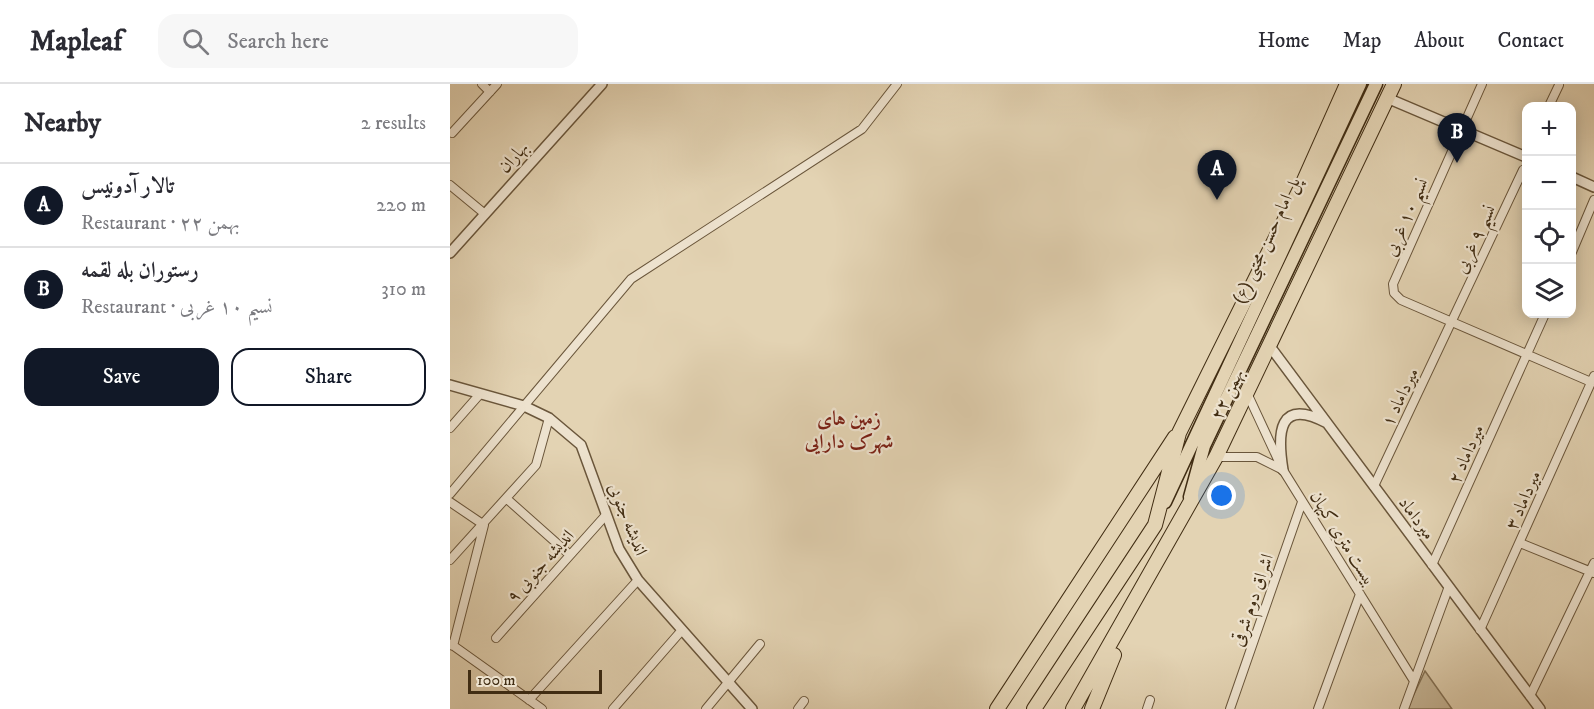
<!DOCTYPE html>
<html lang="en">
<head>
<meta charset="utf-8">
<style>
  :root { --surface:#fff; --page:#f7f7f7; --text:#2b2b33; --muted:#7c7c81; --line:#e1e1e2; --accent:#111827 }
  body { margin:0; font-family:"IM FELL DW Pica",Amiri,serif; background:var(--page); color:var(--text) }
  .controls { position:absolute; right:18px; top:18px; display:grid; overflow:hidden; border-radius:12px; box-shadow:0 3px 15px #0003 }
  .controls button { width:54px; height:54px; display:grid; place-items:center; padding:0; border:0; border-bottom:2px solid var(--line); background:var(--surface); color:var(--text); font:30px sans-serif }
  .scale { position:absolute; left:18px; bottom:15px; width:134px; box-sizing:border-box; padding-left:6px; border:3px solid #412d13; border-top:0; font-size:16px; line-height:21px; white-space:nowrap; color:#412d13; -webkit-text-stroke:4px #ede2ce; paint-order:stroke }
  .you { position:absolute; left:772px; top:412px; width:21px; height:21px; margin:-15px; border:4px solid #fff; border-radius:50%; background:#1a73e8; box-shadow:0 0 0 9px #1a73e833 }
  .badge { display:grid; place-items:center; width:39px; height:39px; border-radius:50%; background:var(--accent); color:#fff; font-size:20px; font-weight:700 }
  .pin { position:absolute; translate:-50% -50px; filter:drop-shadow(0 2px 3px #0008) }
  .pin::after { content:''; position:absolute; top:32px; width:21px; height:18px; background:inherit; clip-path:polygon(0 0,100% 0,50% 100%) }
  .list { margin:0; padding:0; list-style:none }
  h2 { display:flex; justify-content:space-between; align-items:center; height:78px; margin:0; padding:0 24px; font-size:26px }
  h2 small { font-size:20px; font-weight:400; color:var(--muted) }
  .list li { display:grid; grid-template-columns:39px 1fr auto; gap:18px; align-items:center; box-sizing:border-box; height:84px; padding:0 24px; border-top:2px solid var(--line) }
  .list b { display:block; font-size:22px; white-space:nowrap }
  .list p { margin:0; font-size:20px; white-space:nowrap; color:var(--muted) }
  .list em { font-size:20px; font-style:normal; color:var(--muted) }
  .actions { display:flex; gap:12px; padding:18px 24px }
  .actions a { flex:1; padding:14px 0; border:2px solid var(--accent); border-radius:18px; text-align:center; font-size:21px; color:var(--accent) }
  .actions .main { background:var(--accent); color:#fff }
  .icon { flex:none; width:33px; height:33px; fill:none; stroke:currentColor; stroke-width:2; stroke-linecap:round; stroke-linejoin:round }
  .map { position:relative; flex:none; width:1144px; height:625px; overflow:hidden }
  header { display:flex; align-items:center; gap:36px; box-sizing:border-box; height:84px; padding:0 30px; background:var(--surface); border-bottom:2px solid var(--line) }
  header strong { font-size:28px }
  nav { display:flex; gap:33px; margin-inline-start:auto; font-size:21px }
  .search { width:420px; height:54px; background:var(--page); display:flex; align-items:center; gap:15px; box-sizing:border-box; padding:0 21px; border-radius:18px; color:var(--muted); font-size:22px }
  main { display:flex }
  aside { flex:1; background:var(--surface) }
  .map>svg:first-child { display:block }
  .green { fill:#c7b798; stroke:#847256; stroke-width:1.5 }
  .lines { fill:none; stroke-linecap:round; stroke-linejoin:round }
  .minor-casing { stroke:#6a563b; stroke-width:10 }
  .tertiary-casing { stroke:#6a563b; stroke-width:12 }
  .primary-casing { stroke:#412d13; stroke-width:15 }
  .trunk-casing { stroke:#412d13; stroke-width:16 }
  .minor { stroke:#ede2ce; stroke-width:8 }
  .tertiary { stroke:#ede2ce; stroke-width:9 }
  .primary { stroke:#e3d3b3; stroke-width:12 }
  .trunk { stroke:#e3d3b3; stroke-width:14 }
  .labels { text-anchor:middle; stroke-width:4.5; stroke-linejoin:round; paint-order:stroke }
  .street-label { font-size:18px; fill:#412d13; stroke:#ede2ce }
  .neighbourhood-label { font-size:20px; font-weight:bold; fill:#7a1f14; stroke:#ede2ce }
</style>
</head>
<body>
<header>
<strong>Mapleaf</strong>
<div class="search"><svg class="icon" aria-label="search" viewBox="0 0 24 24"><circle cx="10" cy="10" r="6"/><path d="M15 15l6 6"/></svg>Search here</div>
<nav><a>Home</a><a>Map</a><a>About</a><a>Contact</a></nav>
</header>
<main>
<aside>
<h2>Nearby<small>2 results</small></h2>
<ul class="list">
<li><span class="badge">A</span><div><b>تالار آدونیس</b><p>Restaurant · ۲۲ بهمن</p></div><em>220 m</em></li>
<li><span class="badge">B</span><div><b>رستوران بله لقمه</b><p>Restaurant · نسیم ۱۰ غربی</p></div><em>310 m</em></li>
</ul>
<div class="actions"><a class="main">Save</a><a>Share</a></div>
</aside>
<div class="map">
<svg width="1144" height="625" viewBox="0 0 1144 625">
  <rect width="100%" height="100%" fill="#e3d3b3"/>
  <filter id="stains"><feTurbulence type="fractalNoise" baseFrequency=".00333" numOctaves="4"/><feColorMatrix values="0 0 0 0 .2 0 0 0 0 .09 0 0 0 0 .02 0 0 0 .5 -.17"/></filter>
  <radialGradient id="worn" r=".72"><stop offset=".6" stop-color="#630" stop-opacity="0"/><stop offset="1" stop-color="#630" stop-opacity=".3"/></radialGradient>
  <path class="green" d="M 975,587 L 1002,625 L 957,625 Z"/>
  <g class="lines">
    <g class="minor-casing">
      <path id="minor" d="M 32,0 L 40,8
        M 1032,0 L 943,200 L 944,209 L 951,216 L 1141,298
        M 1099,22 L 1109,1
        M 2,49 L 47,0
        M 0,101 L 35,130
        M 1122,168 L 1144,116
        M 797,309 L 831,382
        M 0,344 L 30,310
        M 766,373 L 807,373 L 833,386 L 964,597
        M 924,402 L 1073,86
        M 0,410 L 181,195 L 412,45 L 447,0
        M 57,415 L 120,471
        M 0,418 L 34,441 L 3,562
        M 1070,459 L 1144,489
        M 0,476 L 86,381 L 99,334
        M 982,481 L 1095,230
        M 1030,546 L 1144,292
        M 46,554 L 156,431
        M 1,560 L 92,625
        M 1080,612 L 1144,479
        M 79,616 L 188,496
        M 163,625 L 232,546
        M 256,625 L 310,560
        M 348,625 L 354,617
        M 697,625 L 700,616
        M 780,625 L 852,418
        M 868,625 L 910,510
        M 954,625 L 998,505"/>
    </g>
    <g class="tertiary-casing">
      <path id="tertiary" d="M 937,14 L 1076,73
        M 1122,93 L 1144,103
        M 0,169 L 152,0
        M 819,261 L 1090,625
        M 0,301 L 74,322 L 99,334 L 131,361 L 169,465 L 188,496 L 302,625
        M 833,386 C 827,349 828,313 877,339"/>
    </g>
    <g class="primary-casing">
      <path id="primary" d="M 740,413 L 754,362 L 926,0
        M 715,418 L 910,0"/>
    </g>
    <g class="trunk-casing">
      <path id="trunk" d="M 547,625 L 725,353
        M 584,625 L 705,441 L 729,349 L 852,101 L 897,0
        M 623,625 L 766,373 L 944,0
        M 642,625 L 664,571"/>
    </g>
    <use href="#minor" class="minor"/>
    <use href="#tertiary" class="tertiary"/>
    <use href="#primary" class="primary"/>
    <use href="#trunk" class="trunk"/>
  </g>
  <g class="labels">
    <g class="street-label">
      <text transform="translate(63 73) rotate(-48)" y="6">بهاران</text>
      <text transform="translate(956 133) rotate(-66)" y="6">نسیم ۱۰ غربی</text>
      <text transform="translate(1025 155) rotate(-65)" y="6">نسیم ۹ غربی</text>
      <text transform="translate(816 156) rotate(-65)" y="6">پل امام حسن مجتبی (ع)</text>
      <text transform="translate(777 310) rotate(-65)" y="6">۲۲ بهمن</text>
      <text transform="translate(950 313) rotate(-64)" y="6">میرداماد ۱</text>
      <text transform="translate(1016 370) rotate(-66)" y="6">میرداماد ۲</text>
      <text transform="translate(1073 416) rotate(-66)" y="6">میرداماد ۳</text>
      <text transform="translate(967 434) rotate(54)" y="6">میرداماد</text>
      <text transform="translate(178 435) rotate(68)" y="6">اندیشه جنوبی</text>
      <text transform="translate(893 454) rotate(58)" y="6">بیست متری کیهان</text>
      <text transform="translate(90 482) rotate(-48)" y="6">اندیشه جنوبی ۹</text>
      <text transform="translate(802 516) rotate(-71)" y="6">اشراق دوم شرقی</text>
    </g>
    <g class="neighbourhood-label">
      <text x="399" y="341">زمین های<tspan x="399" dy="23">شهرک دارایی</tspan></text>
    </g>
  </g>
  <rect width="100%" height="100%" filter="url(#stains)"/>
  <rect width="100%" height="100%" fill="url(#worn)"/>
</svg>
<div class="controls">
<button>+</button>
<button>−</button>
<button><svg class="icon" aria-label="locate" viewBox="0 0 24 24"><circle cx="12" cy="12" r="6"/><path d="M12 2v4M12 18v4M2 12h4M18 12h4"/></svg></button>
<button><svg class="icon" aria-label="layers" viewBox="0 0 24 24"><path d="M12 4l9 5-9 5-9-5zM3 14l9 5 9-5"/></svg></button>
</div>
<div class="scale">100 m</div>
<div class="you"></div>
<div class="pin badge" style="left:767px;top:116px">A</div>
<div class="pin badge" style="left:1007px;top:79px">B</div>
</div>
</main>
</body>
</html>
